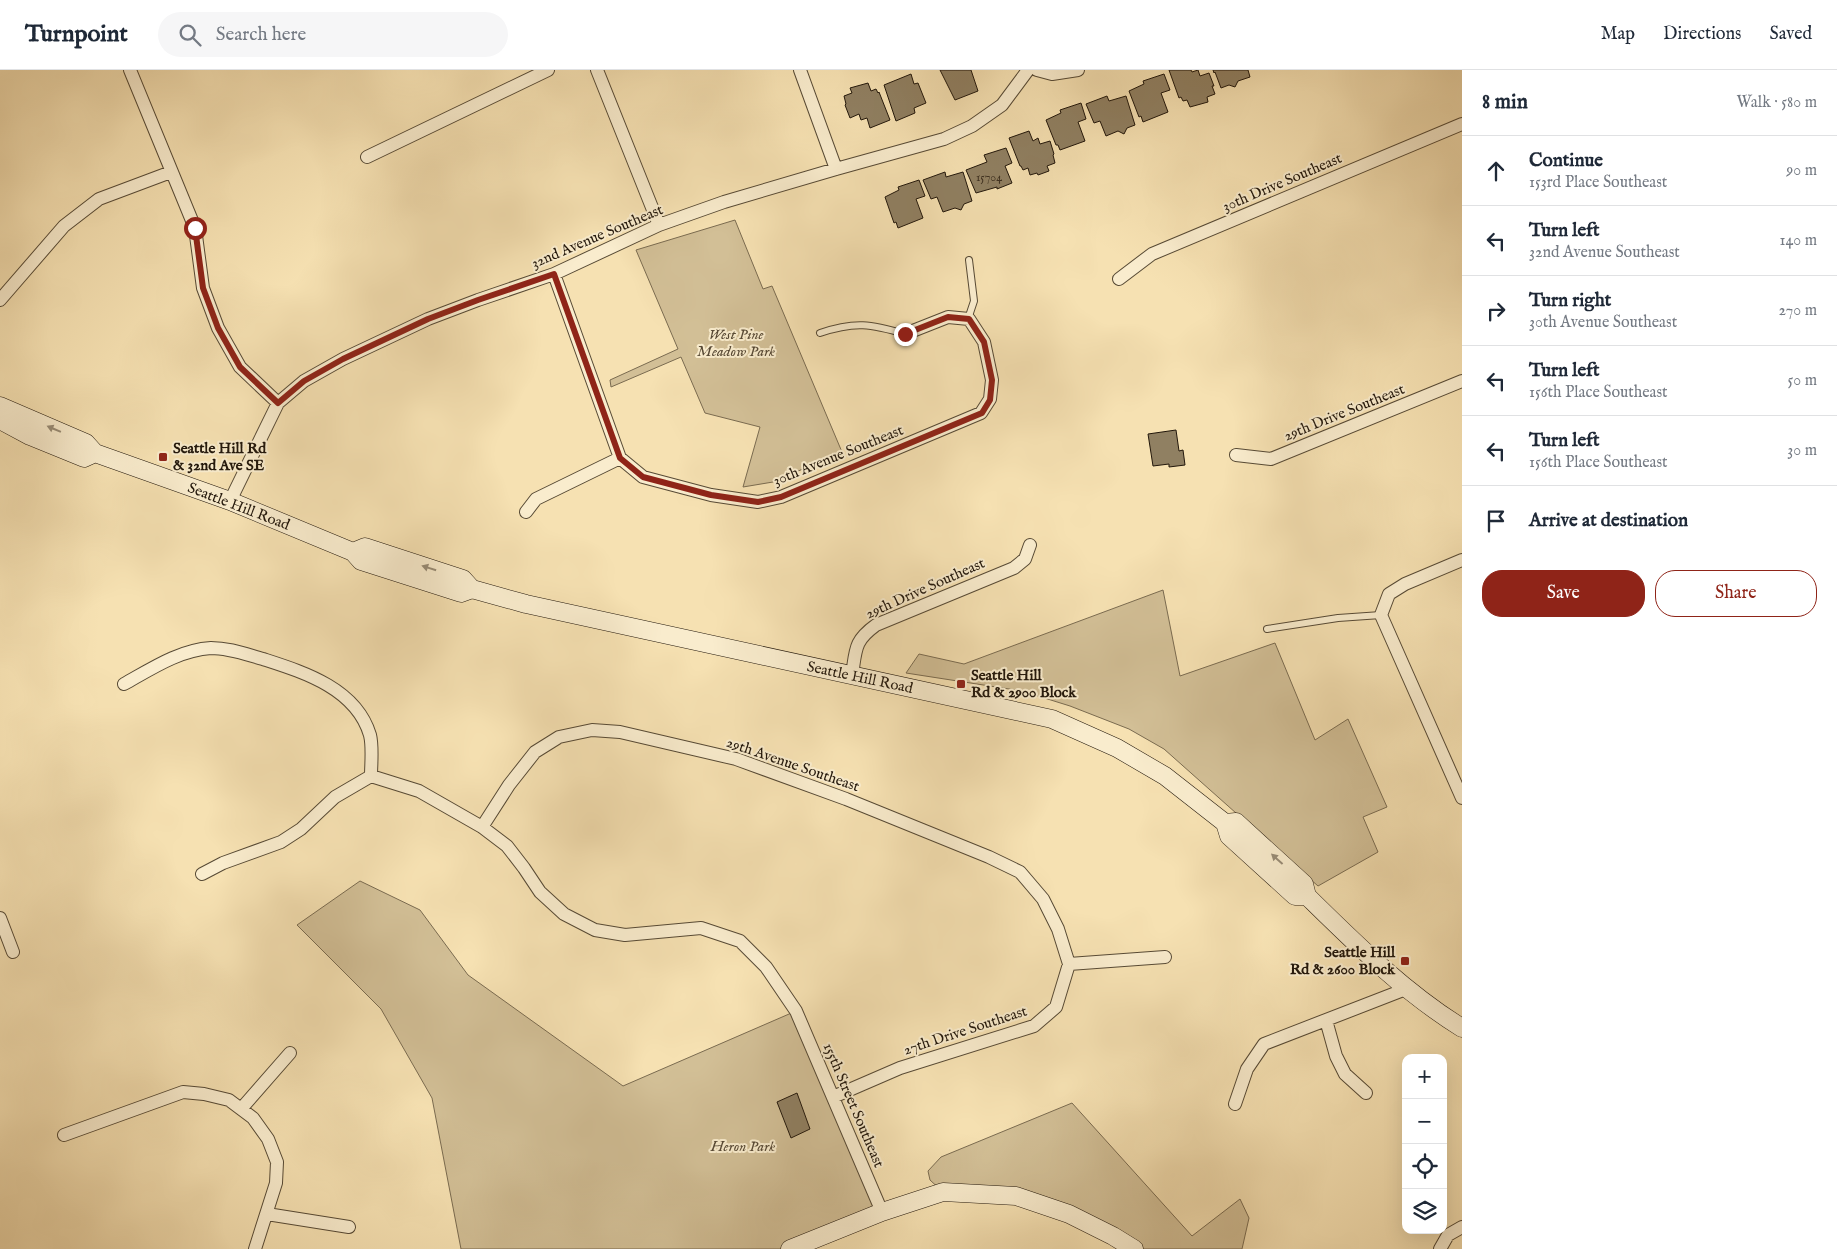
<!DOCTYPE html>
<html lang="en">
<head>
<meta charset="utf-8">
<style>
  :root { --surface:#fff; --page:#f6f6f7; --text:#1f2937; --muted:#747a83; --line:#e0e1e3; --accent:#8f2418 }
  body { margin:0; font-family:"IM FELL English",serif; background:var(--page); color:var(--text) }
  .controls { position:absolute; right:15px; bottom:15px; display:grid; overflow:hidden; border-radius:10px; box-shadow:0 5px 20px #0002 }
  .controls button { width:45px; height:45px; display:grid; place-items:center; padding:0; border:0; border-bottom:1px solid var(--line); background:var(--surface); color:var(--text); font:25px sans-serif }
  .stop { position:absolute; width:15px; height:15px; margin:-11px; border:4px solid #8f2418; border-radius:50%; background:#fff }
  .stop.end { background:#8f2418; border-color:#fff; box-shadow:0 1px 5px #0008 }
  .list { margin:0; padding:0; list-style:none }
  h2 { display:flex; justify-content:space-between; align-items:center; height:65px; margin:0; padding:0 20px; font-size:21px }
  h2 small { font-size:16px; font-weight:400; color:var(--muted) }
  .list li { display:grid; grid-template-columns:32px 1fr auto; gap:15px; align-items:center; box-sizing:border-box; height:70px; padding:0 20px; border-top:1px solid var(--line) }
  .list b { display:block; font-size:19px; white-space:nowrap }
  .list p { margin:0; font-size:16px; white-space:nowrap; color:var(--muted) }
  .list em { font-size:16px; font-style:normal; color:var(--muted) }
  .actions { display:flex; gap:10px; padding:15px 20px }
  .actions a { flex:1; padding:11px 0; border:1px solid var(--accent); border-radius:20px; text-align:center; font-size:18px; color:var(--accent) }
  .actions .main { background:var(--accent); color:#fff }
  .icon { flex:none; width:28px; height:28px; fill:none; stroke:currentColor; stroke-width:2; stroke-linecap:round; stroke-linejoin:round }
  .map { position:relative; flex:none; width:1462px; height:1179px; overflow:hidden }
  header { display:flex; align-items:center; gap:30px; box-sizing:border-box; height:70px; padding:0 25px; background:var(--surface); border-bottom:1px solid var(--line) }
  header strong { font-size:24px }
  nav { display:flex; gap:28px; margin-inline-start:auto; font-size:18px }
  .search { width:350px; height:45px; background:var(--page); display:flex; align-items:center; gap:12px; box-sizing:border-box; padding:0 18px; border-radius:28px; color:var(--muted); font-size:19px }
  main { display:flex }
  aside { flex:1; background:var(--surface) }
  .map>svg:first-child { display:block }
  .green { fill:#d2bf96; stroke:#7a6b50 }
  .building { fill:#908062; stroke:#22170b }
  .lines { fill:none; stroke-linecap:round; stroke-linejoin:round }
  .lane-casing { stroke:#574a35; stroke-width:8 }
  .street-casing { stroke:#574a35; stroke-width:14 }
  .secondary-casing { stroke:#22170b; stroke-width:19 }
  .lane { stroke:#f9eccd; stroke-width:6 }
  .street { stroke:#f9eccd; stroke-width:12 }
  .secondary { stroke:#f9eccd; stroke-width:18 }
  .oneway { fill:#988c76 }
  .route { stroke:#8f2418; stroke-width:6 }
  .poi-dot { fill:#8f2418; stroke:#f9eccd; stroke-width:2 }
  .labels { text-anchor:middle; stroke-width:4; stroke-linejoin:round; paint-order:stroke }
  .number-label { font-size:12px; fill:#3e3121 }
  .street-label { font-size:15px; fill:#22170b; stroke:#f9eccd }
  .park-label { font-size:15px; font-style:italic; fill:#574935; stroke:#f9eccd }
  .poi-label { font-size:15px; font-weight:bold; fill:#22170b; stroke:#f9eccd; text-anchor:start }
</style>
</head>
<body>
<header>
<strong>Turnpoint</strong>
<div class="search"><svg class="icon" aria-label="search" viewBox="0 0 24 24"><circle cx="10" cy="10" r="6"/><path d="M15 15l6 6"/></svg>Search here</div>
<nav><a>Map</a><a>Directions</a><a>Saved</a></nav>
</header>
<main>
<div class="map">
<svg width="1462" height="1179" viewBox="0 0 1462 1179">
  <rect width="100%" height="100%" fill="#f6e1b2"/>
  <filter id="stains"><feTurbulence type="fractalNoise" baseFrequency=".004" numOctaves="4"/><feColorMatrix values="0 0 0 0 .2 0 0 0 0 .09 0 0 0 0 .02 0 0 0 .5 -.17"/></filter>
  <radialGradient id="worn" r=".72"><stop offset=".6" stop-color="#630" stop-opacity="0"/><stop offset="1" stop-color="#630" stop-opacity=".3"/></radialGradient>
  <path class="green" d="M 735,150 L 763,219 L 772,216 L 842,382 L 773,412 L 743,417 L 760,357 L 705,343 L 681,287 L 611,317 L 610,310 L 678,279 L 636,180 Z
    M 1163,520 L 1180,606 L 1275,573 L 1315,670 L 1348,649 L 1387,737 L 1363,747 L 1378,782 L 1318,816 L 1164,679 L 1129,659 L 1070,636 L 1022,621 L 906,603 L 919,584 L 964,594 Z
    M 360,811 L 420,840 L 468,905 L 623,1016 L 796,941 L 882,1142 L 790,1179 L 461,1179 L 432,1028 L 381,939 L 297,855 Z
    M 1072,1033 L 1192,1166 L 1240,1129 L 1249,1148 L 1242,1179 L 1134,1179 L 1069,1144 L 943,1122 L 930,1110 L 928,1101 L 941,1087 Z"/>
  <path class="building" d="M 940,0 L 971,0 L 978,21 L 955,30 Z
    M 1169,0 L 1191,0 L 1192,2 L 1198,0 L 1200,6 L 1209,3 L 1214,16 L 1212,16 L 1215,24 L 1207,27 L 1208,32 L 1190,37 L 1187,30 L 1183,31 L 1181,27 L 1179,28 Z
    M 1213,0 L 1248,0 L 1250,7 L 1238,11 L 1235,17 L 1229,15 L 1221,18 L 1215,2 L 1214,3 Z
    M 911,4 L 914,14 L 918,13 L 926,33 L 914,38 L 915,43 L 896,51 L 884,15 Z
    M 1164,4 L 1170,20 L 1161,23 L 1168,42 L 1143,52 L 1141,46 L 1139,47 L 1129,21 L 1144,14 L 1143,11 Z
    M 868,13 L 871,21 L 876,19 L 878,23 L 879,22 L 890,50 L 870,58 L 867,48 L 861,50 L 859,44 L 850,48 L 845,35 L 846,34 L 844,26 L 852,23 L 850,18 Z
    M 1107,26 L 1109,31 L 1126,26 L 1135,55 L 1127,58 L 1124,64 L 1118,61 L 1106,66 L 1100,51 L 1094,53 L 1086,34 Z
    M 1081,33 L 1086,49 L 1078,52 L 1085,71 L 1060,80 L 1058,75 L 1056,75 L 1046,50 L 1061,43 L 1060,40 Z
    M 1029,61 L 1033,71 L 1038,68 L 1040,74 L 1050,71 L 1054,84 L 1053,85 L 1055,93 L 1047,96 L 1049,101 L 1038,105 L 1037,103 L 1030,105 L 1028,98 L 1023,100 L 1021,96 L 1020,96 L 1009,68 Z
    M 1006,78 L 1012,93 L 1005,96 L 1012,113 L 997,119 L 997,117 L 976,123 L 966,100 L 987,92 L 984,85 Z
    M 945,102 L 946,107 L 963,102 L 972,131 L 964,134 L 961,140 L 955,138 L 943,142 L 937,127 L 931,129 L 923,110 Z
    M 919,110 L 925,126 L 916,129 L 923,148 L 898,158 L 896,152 L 894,153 L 885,127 L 899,120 L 898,117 Z
    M 1176,360 L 1179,381 L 1183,380 L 1185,395 L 1169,397 L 1169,394 L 1153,396 L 1148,364 Z
    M 797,1023 L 810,1059 L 791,1068 L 777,1032 Z"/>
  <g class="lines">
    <g class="lane-casing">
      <path id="lane" d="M 968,249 L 974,231 L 969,190
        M 820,263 C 855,251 871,254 905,264
        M 1267,559 L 1338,548 L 1381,545"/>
    </g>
    <g class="street-casing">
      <path id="street" d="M 130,0 L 195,158 L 203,218 L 218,258 L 240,297 L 278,333
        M 597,0 L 659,155
        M 800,0 L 836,99
        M 1037,0 L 1052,4 L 1078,0
        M 367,87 L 548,0
        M 554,204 L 620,388 L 643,407 L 711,425 L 758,432 L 781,427 L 981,343 L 990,329 L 992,310 L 984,272 L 969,249 L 948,247 L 905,264
        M 1119,209 L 1152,184 L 1462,54
        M 0,230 L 64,156 L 99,129 L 171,102
        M 1236,385 L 1271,389 L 1462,311
        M 230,431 L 278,333 L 304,311 L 343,289 L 428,249 L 478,230 L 554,204 L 659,155 L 724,132 L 836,99 L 944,69 L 972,56 L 1002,35 L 1028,0
        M 526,442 L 536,429 L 620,388
        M 1462,490 L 1405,514 L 1389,524 L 1381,545 L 1462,728
        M 852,605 C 856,579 854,571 876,555 L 1014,498 L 1025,489 L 1030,475
        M 124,614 C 151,599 179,580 211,578 C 229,578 245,584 263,589 C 303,602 356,618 370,665 C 373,677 371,694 371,706
        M 371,706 L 419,721 L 482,757 L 507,776 L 524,798 L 540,822 L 564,844 L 595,860 L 625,865 L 701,858 L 740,871 L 766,897 L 796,941 L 882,1142
        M 482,757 L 509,715 L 535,682 L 559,667 L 592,660 L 620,662 L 736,689 L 846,729 L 989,787 L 1020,802 L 1043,829 L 1058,859 L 1069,894
        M 202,804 L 223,793 L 281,772 L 301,759 L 335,727 L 371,706
        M 0,848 L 13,882
        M 1326,950 L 1336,986 L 1345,1004 L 1366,1023
        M 833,1027 L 900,998 L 1034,956 L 1056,937 L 1069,894 L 1165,887
        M 1235,1034 L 1247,999 L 1264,974 L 1406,919
        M 241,1039 L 290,983
        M 64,1065 L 183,1022 L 204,1024 L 229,1030 L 253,1048 L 268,1069 L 277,1092 L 276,1113 L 255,1179
        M 267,1144 L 349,1157
        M 1440,1179 L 1448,1165 L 1462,1157"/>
    </g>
    <g class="secondary-casing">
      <path id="secondary" d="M 0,336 L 86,373 L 95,383 L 230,431 L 353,482 L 361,491 L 461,523 L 472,519
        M 0,350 L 30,366 L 84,388 L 95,383
        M 353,482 L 365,477 L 463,509 L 472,519 L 526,534 L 1052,649 L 1117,678 L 1165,706 L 1225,753 L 1229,766 L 1295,826 L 1307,826
        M 1225,753 L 1236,752 L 1304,814 L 1307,826 C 1356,874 1404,922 1462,958
        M 790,1179 L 882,1142 L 943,1122 L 1016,1126 L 1069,1144 L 1113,1166 L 1134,1179"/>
    </g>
    <use href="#lane" class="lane"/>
    <use href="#street" class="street"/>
    <use href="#secondary" class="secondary"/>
  </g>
  <defs><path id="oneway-solid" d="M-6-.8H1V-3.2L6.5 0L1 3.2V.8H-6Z" transform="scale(1.25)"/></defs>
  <g class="oneway">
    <use href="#oneway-solid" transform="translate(54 359) rotate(-157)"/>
    <use href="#oneway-solid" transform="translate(429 498) rotate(-162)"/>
    <use href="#oneway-solid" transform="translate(1277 789) rotate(-138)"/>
  </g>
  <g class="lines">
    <path class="route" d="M 195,158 L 203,218 L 218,258 L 240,297 L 278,333 L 304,311 L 343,289 L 428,249 L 478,230 L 554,204 L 620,388 L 643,407 L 711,425 L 758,432 L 781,427 L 982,343 L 990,330 L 992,310 L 984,272 L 969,249 L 948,247 L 905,264"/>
  </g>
  <g class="poi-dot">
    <rect x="158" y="382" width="10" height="10" rx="2.5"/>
    <rect x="956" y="609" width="10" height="10" rx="2.5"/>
    <rect x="1400" y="886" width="10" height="10" rx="2.5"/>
  </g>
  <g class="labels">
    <g class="number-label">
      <text x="989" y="111">15704</text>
    </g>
    <g class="street-label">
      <text transform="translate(1282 112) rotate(-23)" y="5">30th Drive Southeast</text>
      <text transform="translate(597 166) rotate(-23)" y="5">32nd Avenue Southeast</text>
      <text transform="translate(1344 342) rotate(-22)" y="5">29th Drive Southeast</text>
      <text transform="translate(838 385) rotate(-22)" y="5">30th Avenue Southeast</text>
      <text transform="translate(239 436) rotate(21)" y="5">Seattle Hill Road</text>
      <text transform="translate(925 518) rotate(-24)" y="5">29th Drive Southeast</text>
      <text transform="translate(860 607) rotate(12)" y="5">Seattle Hill Road</text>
      <text transform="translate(793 694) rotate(19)" y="5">29th Avenue Southeast</text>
      <text transform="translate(965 960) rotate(-18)" y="5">27th Drive Southeast</text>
      <text transform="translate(854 1035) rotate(67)" y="5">155th Street Southeast</text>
    </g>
    <g class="park-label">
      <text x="736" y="269">West Pine<tspan x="736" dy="17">Meadow Park</tspan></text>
      <text x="743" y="1081">Heron Park</text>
    </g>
    <g class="poi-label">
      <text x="173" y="383">Seattle Hill Rd<tspan x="173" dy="17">&amp; 32nd Ave SE</tspan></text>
      <text x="971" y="610">Seattle Hill<tspan x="971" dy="17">Rd &amp; 2900 Block</tspan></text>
      <text x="1395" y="887" text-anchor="end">Seattle Hill<tspan x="1395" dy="17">Rd &amp; 2600 Block</tspan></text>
    </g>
  </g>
  <rect width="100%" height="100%" filter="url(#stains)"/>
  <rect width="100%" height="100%" fill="url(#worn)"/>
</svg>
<div class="controls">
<button>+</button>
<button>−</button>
<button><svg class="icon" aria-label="locate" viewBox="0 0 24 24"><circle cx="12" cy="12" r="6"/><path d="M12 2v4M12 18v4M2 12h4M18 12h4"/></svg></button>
<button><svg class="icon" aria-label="layers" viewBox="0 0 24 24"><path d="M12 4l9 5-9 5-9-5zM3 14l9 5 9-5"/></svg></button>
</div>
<div class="stop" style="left:195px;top:158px"></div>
<div class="stop end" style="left:905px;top:264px"></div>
</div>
<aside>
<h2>8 min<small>Walk · 580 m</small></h2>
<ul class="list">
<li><svg class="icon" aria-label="ahead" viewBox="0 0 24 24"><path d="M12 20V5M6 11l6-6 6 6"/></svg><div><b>Continue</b><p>153rd Place Southeast</p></div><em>90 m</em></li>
<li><svg class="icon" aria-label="left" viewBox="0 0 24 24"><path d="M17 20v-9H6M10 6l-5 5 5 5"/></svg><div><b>Turn left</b><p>32nd Avenue Southeast</p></div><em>140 m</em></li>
<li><svg class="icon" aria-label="right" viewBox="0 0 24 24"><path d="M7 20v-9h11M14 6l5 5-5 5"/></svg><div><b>Turn right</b><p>30th Avenue Southeast</p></div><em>270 m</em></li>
<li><svg class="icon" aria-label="left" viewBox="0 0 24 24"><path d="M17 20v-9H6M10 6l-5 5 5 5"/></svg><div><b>Turn left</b><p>156th Place Southeast</p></div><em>50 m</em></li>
<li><svg class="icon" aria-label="left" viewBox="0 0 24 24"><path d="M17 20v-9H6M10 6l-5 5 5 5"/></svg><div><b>Turn left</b><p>156th Place Southeast</p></div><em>30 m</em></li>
<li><svg class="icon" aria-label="arrive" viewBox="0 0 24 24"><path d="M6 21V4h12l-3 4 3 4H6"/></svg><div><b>Arrive at destination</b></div></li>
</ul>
<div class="actions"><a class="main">Save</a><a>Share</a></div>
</aside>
</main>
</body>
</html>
